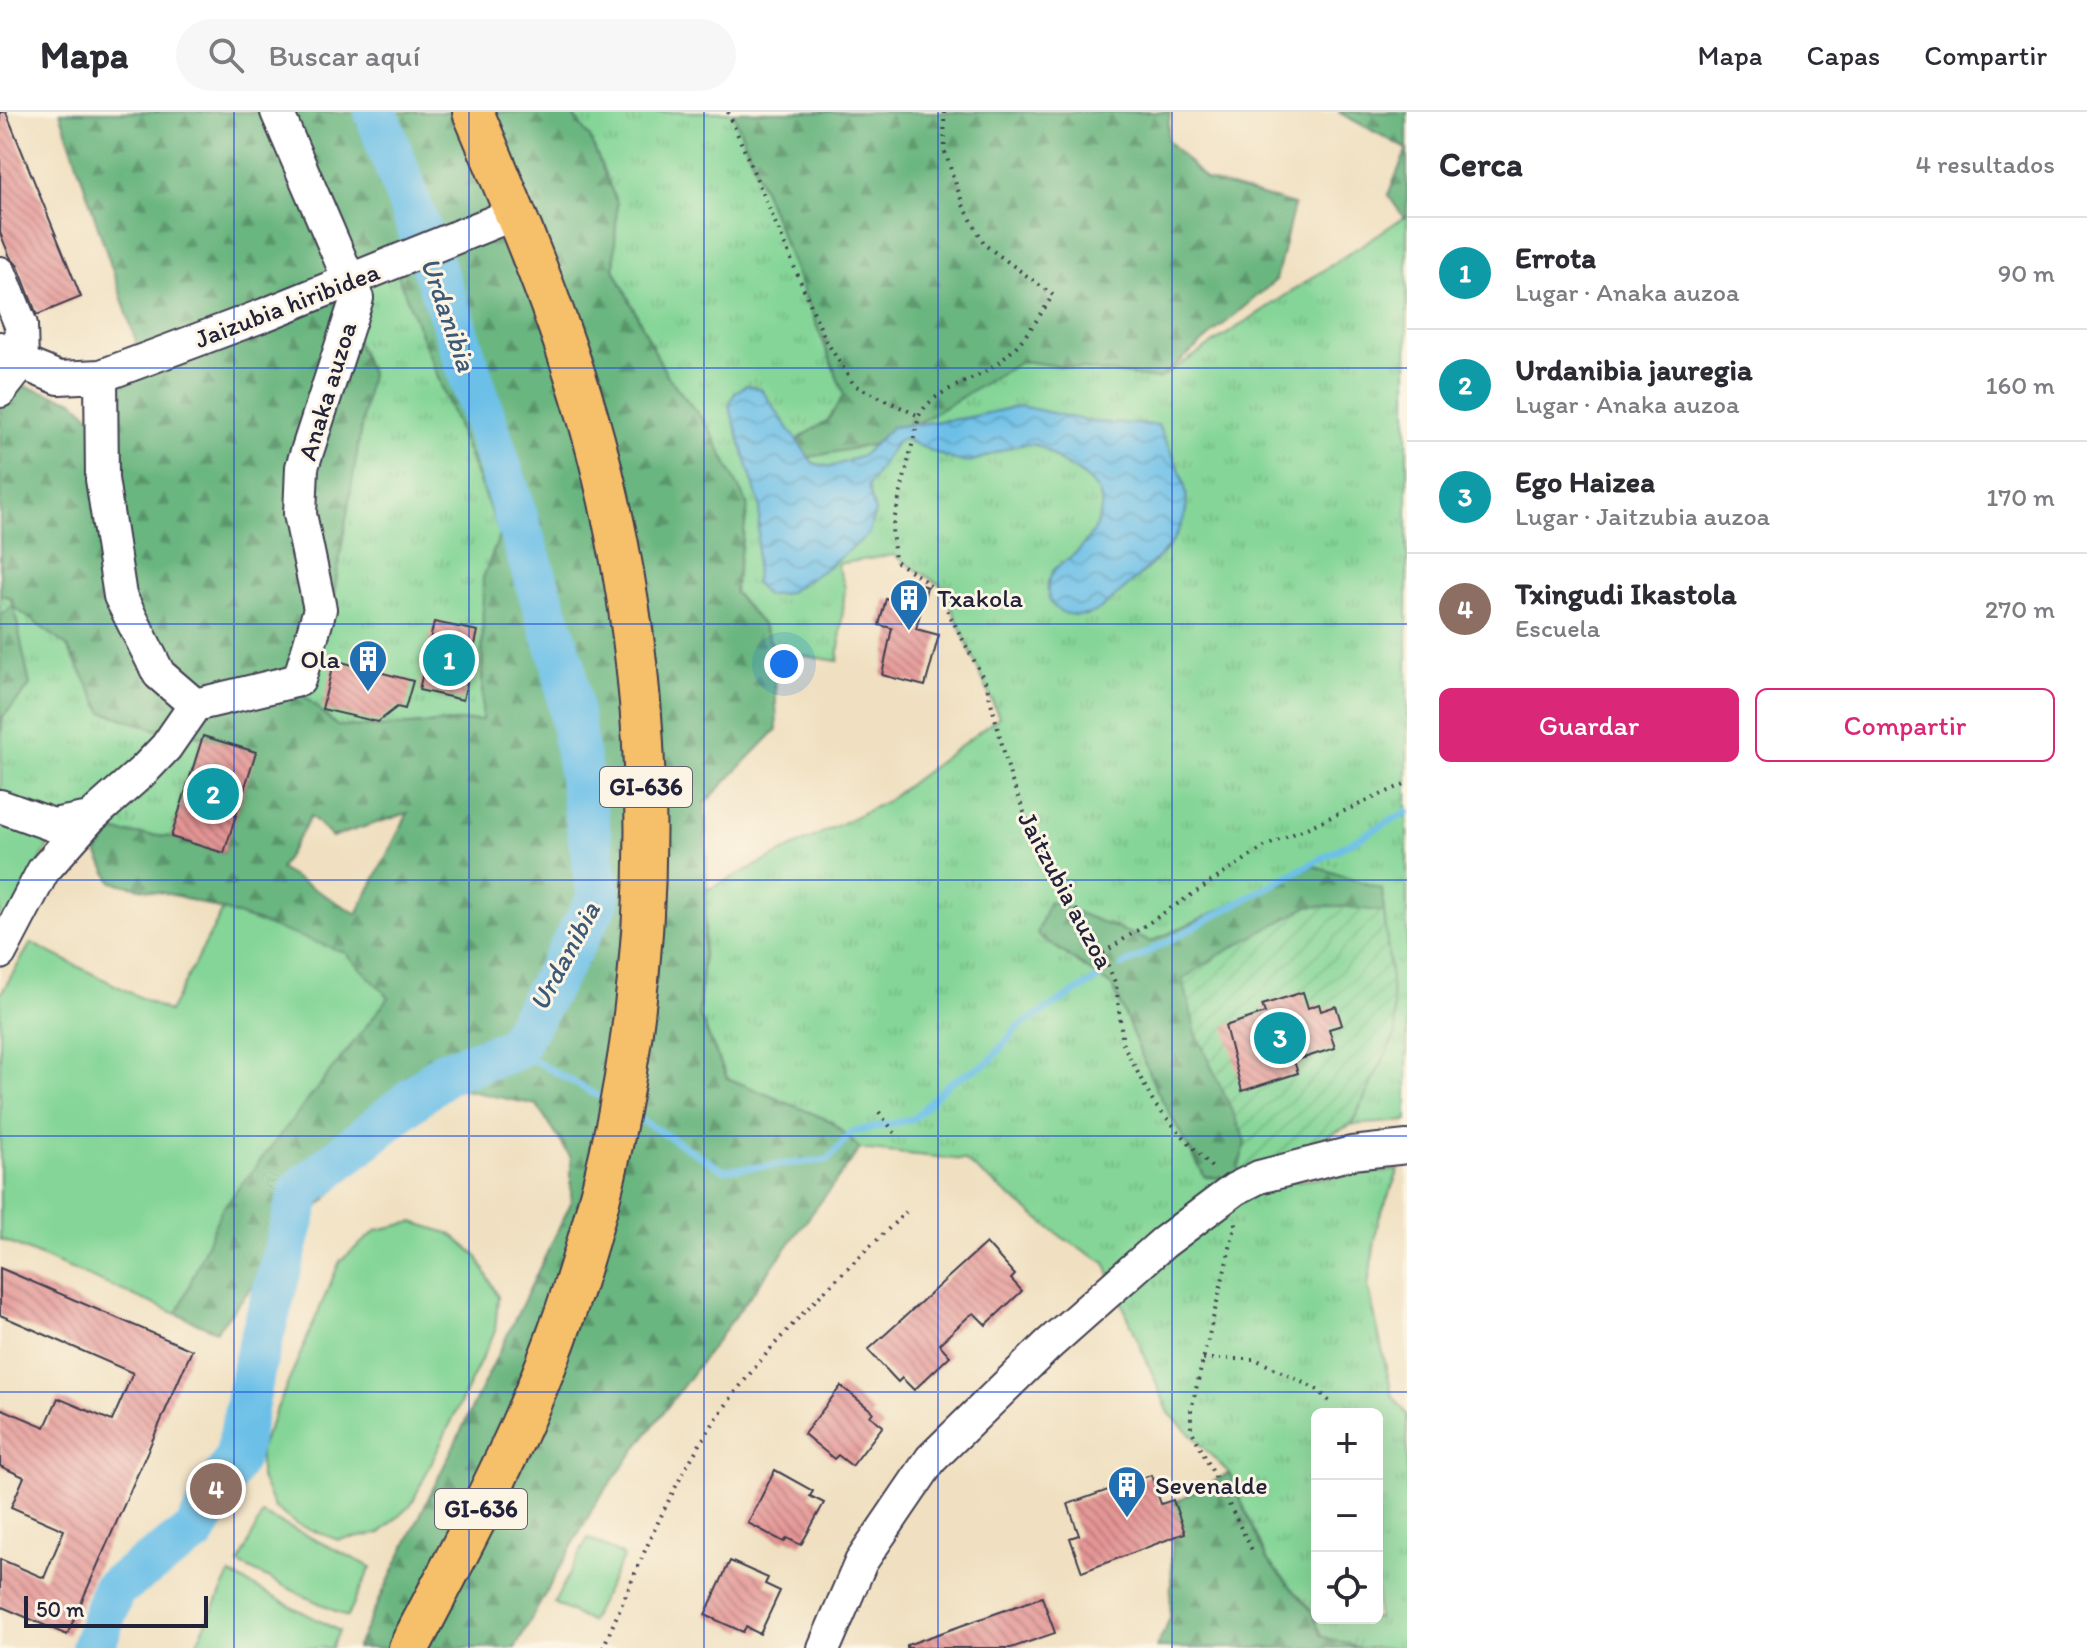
<!DOCTYPE html>
<html lang="es">
<head>
<meta charset="utf-8">
<style>
  :root { --surface:#fff; --page:#f7f7f7; --text:#2b2b33; --muted:#7c7c81; --line:#e1e1e2; --accent:#db2777 }
  body { margin:0; font-family:Itim,sans-serif; background:var(--page); color:var(--text) }
  .controls { position:absolute; right:24px; bottom:24px; display:grid; overflow:hidden; border-radius:12px; box-shadow:0 8px 32px #0002 }
  .controls button { width:72px; height:72px; display:grid; place-items:center; padding:0; border:0; border-bottom:2px solid var(--line); background:var(--surface); color:var(--text); font:40px sans-serif }
  .scale { position:absolute; left:24px; bottom:20px; width:184px; box-sizing:border-box; padding-left:8px; border:4px solid #22223b; border-top:0; font-size:22px; line-height:28px; white-space:nowrap; color:#22223b; -webkit-text-stroke:6px #fcf5e5; paint-order:stroke }
  .you { position:absolute; left:784px; top:552px; width:28px; height:28px; margin:-20px; border:6px solid #fff; border-radius:50%; background:#1a73e8; box-shadow:0 0 0 12px #1a73e833 }
  .badge { display:grid; place-items:center; width:52px; height:52px; border-radius:50%; background:var(--accent); color:#fff; font-size:26px; font-weight:700 }
  .pin { position:absolute; translate:-50% -50%; border:4px solid #fff; box-shadow:0 2px 8px #0006 }
  .list { margin:0; padding:0; list-style:none }
  h2 { display:flex; justify-content:space-between; align-items:center; height:104px; margin:0; padding:0 32px; font-size:34px }
  h2 small { font-size:26px; font-weight:400; color:var(--muted) }
  .list li { display:grid; grid-template-columns:52px 1fr auto; gap:24px; align-items:center; box-sizing:border-box; height:112px; padding:0 32px; border-top:2px solid var(--line) }
  .list b { display:block; font-size:30px; white-space:nowrap }
  .list p { margin:0; font-size:26px; white-space:nowrap; color:var(--muted) }
  .list em { font-size:26px; font-style:normal; color:var(--muted) }
  .actions { display:flex; gap:16px; padding:24px 32px }
  .actions a { flex:1; padding:18px 0; border:2px solid var(--accent); border-radius:12px; text-align:center; font-size:28px; color:var(--accent) }
  .actions .main { background:var(--accent); color:#fff }
  .icon { flex:none; width:44px; height:44px; fill:none; stroke:currentColor; stroke-width:2; stroke-linecap:round; stroke-linejoin:round }
  .map { position:relative; flex:none; width:1407px; height:1536px; overflow:hidden }
  header { display:flex; align-items:center; gap:48px; box-sizing:border-box; height:112px; padding:0 40px; background:var(--surface); border-bottom:2px solid var(--line) }
  header strong { font-size:38px }
  nav { display:flex; gap:44px; margin-inline-start:auto; font-size:28px }
  .search { width:560px; height:72px; background:var(--page); display:flex; align-items:center; gap:20px; box-sizing:border-box; padding:0 28px; border-radius:44px; color:var(--muted); font-size:30px }
  main { display:flex }
  aside { flex:1; background:var(--surface) }
  .map>svg:first-child { display:block }
  .grass { fill:url(#grass-tufts); stroke:#537c69; stroke-width:2; fill-rule:evenodd }
  .forest { fill:url(#forest-firs); stroke:#466c5e; stroke-width:2; fill-rule:evenodd }
  .park { fill:#84d597; stroke:#537c69; stroke-width:2 }
  .garden { fill:url(#garden-furrows); stroke:#537c69; stroke-width:2 }
  .water { fill:url(#water-waves); stroke:#477192; stroke-width:2 }
  .lines { fill:none; stroke-linecap:round; stroke-linejoin:round }
  .stream { stroke:#6cc0e8; stroke-width:7 }
  .river { stroke:#6cc0e8; stroke-width:44 }
  .building { fill:url(#building-back-hatch) }
  .minor-casing { stroke:#413e4f; stroke-width:36 }
  .major-casing { stroke:#413e4f; stroke-width:44 }
  .path { stroke:#413e4f; stroke-width:4; stroke-dasharray:2 6; stroke-linecap:butt }
  .minor { stroke:#fff; stroke-width:32 }
  .major { stroke:#f6c06b; stroke-width:40 }
  .grid { fill:none; stroke:#1d4ed8; stroke-width:2; stroke-opacity:0.55 }
  .labels { text-anchor:middle; stroke-width:6; stroke-linejoin:round; paint-order:stroke }
  .shield { fill:#fcf5e5; stroke:#63616e; stroke-width:2 }
  .shield-label { font-size:24px; font-weight:bold; fill:#22223b }
  .street-label { font-size:26px; fill:#22223b; stroke:#fcf5e5 }
  .poi-label { font-size:26px; fill:#22223b; stroke:#fcf5e5; text-anchor:start }
  .water-label { font-size:28px; font-style:italic; fill:#3c5978; stroke:#fcf5e5 }
</style>
</head>
<body>
<header>
<strong>Mapa</strong>
<div class="search"><svg class="icon" aria-label="search" viewBox="0 0 24 24"><circle cx="10" cy="10" r="6"/><path d="M15 15l6 6"/></svg>Buscar aquí</div>
<nav><a>Mapa</a><a>Capas</a><a>Compartir</a></nav>
</header>
<main>
<div class="map">
<svg width="1407" height="1536" viewBox="0 0 1407 1536">
  <defs>
    <pattern id="grass-tufts" width="24" height="20" patternUnits="userSpaceOnUse" patternTransform="scale(2)"><rect width="24" height="20" fill="#84d597"/><path d="M3 7l-1-3M5 7V3M7 7l1-3M15 17l-1-3M17 17v-4M19 17l1-3" fill="none" stroke="#72b783"/></pattern>
    <pattern id="forest-firs" width="22" height="20" patternUnits="userSpaceOnUse" patternTransform="scale(2)"><rect width="22" height="20" fill="#6bb680"/><path d="M5 1l3.5 6h-7zM16 11l3.5 6h-7z" fill="#58946a"/></pattern>
    <pattern id="garden-furrows" width="10" height="10" patternUnits="userSpaceOnUse" patternTransform="scale(2)"><rect width="10" height="10" fill="#84d597"/><path d="M-1 1l2-2M0 10L10 0M9 11l2-2" fill="none" stroke="#72b783"/></pattern>
    <pattern id="water-waves" width="16" height="10" patternUnits="userSpaceOnUse" patternTransform="scale(2)"><rect width="16" height="10" fill="#6cc0e8"/><path d="M0 5q4-4 8 0t8 0" fill="none" stroke="#589cbd"/></pattern>
    <pattern id="building-back-hatch" width="6" height="6" patternUnits="userSpaceOnUse" patternTransform="scale(2)"><rect width="6" height="6" fill="#e49594"/><path d="M-1 5l2 2M0 0l6 6M5-1l2 2" fill="none" stroke="#b8797a"/></pattern>
  </defs>
  <rect width="100%" height="100%" fill="#fcf5e5"/>
  <filter id="ink" filterUnits="userSpaceOnUse"><feTurbulence type="fractalNoise" baseFrequency=".0125" numOctaves="2"/><feDisplacementMap in="SourceGraphic" scale="16" xChannelSelector="R" yChannelSelector="G"/><feConvolveMatrix kernelMatrix="1 2 1 2 8 2 1 2 1" color-interpolation-filters="sRGB"/></filter>
  <filter id="wash" filterUnits="userSpaceOnUse"><feTurbulence type="fractalNoise" baseFrequency=".006" numOctaves="4" result="noise"/><feDisplacementMap in="SourceGraphic" scale="32" xChannelSelector="R" yChannelSelector="G"/><feGaussianBlur stdDeviation="1.8" result="paint"/><feColorMatrix in="noise" values="0 0 0 0 0 0 0 0 0 0 0 0 0 0 0 0 0 1.4 0 .05"/><feComposite in="paint" operator="in"/></filter>
  <g filter="url(#wash)">
    <rect width="100%" height="100%" fill="#f0e0c1"/>
    <path class="grass" d="M 570,0 L 733,0 L 844,283 L 829,308 L 797,328 L 886,330 L 1022,249 L 1159,267 L 1407,103 L 1407,1009 L 1351,1013 L 1396,921 L 1381,777 L 1314,754 L 1151,830 L 1050,790 L 1037,822 L 1113,875 L 1155,975 L 1206,1065 L 1295,1069 L 1399,1058 L 1378,1109 L 1368,1174 L 1392,1282 L 1407,1303 L 1407,1536 L 1359,1536 L 1322,1525 L 1311,1498 L 1267,1448 L 1229,1361 L 1169,1301 L 1105,1151 L 1063,1126 L 964,1048 L 860,1037 L 831,1009 L 727,966 L 699,903 L 707,778 L 885,690 L 999,605 L 942,474 L 893,443 L 837,452 L 845,475 L 838,549 L 774,539 L 764,515 L 734,480 L 748,394 L 709,316 L 666,262 L 614,157 L 616,91 L 590,26 ZM 1317,1302 L 1377,1302 L 1377,1506 L 1317,1506 Z
      M 393,151 L 500,423 L 483,466 L 482,608 L 379,615 L 337,614 L 303,583 L 351,217 L 349,168 Z
      M 0,482 L 11,486 L 67,534 L 103,600 L 158,618 L 203,624 L 171,725 L 113,720 L 97,741 L 50,731 L 0,697 L 2,606 L 30,573 L 12,495 L 0,503 Z"/>
    <path class="forest" d="M 60,0 L 570,0 L 590,26 L 617,91 L 614,157 L 666,262 L 709,316 L 748,394 L 734,480 L 764,515 L 774,539 L 777,617 L 705,691 L 707,778 L 699,903 L 727,966 L 831,1009 L 860,1037 L 597,1389 L 515,1536 L 356,1536 L 571,1091 L 571,1046 L 537,993 L 455,976 L 395,1014 L 310,1104 L 216,1219 L 177,1202 L 221,1098 L 389,885 L 259,810 L 182,785 L 112,770 L 97,741 L 113,720 L 171,725 L 224,741 L 255,640 L 203,624 L 158,618 L 103,600 L 67,534 L 14,495 L 30,574 L 2,606 L 0,620 L 0,503 L 13,494 L 11,486 L 0,482 L 0,267 L 74,289 L 103,316 L 136,229 ZM 393,151 L 500,422 L 483,466 L 482,608 L 379,615 L 337,614 L 303,583 L 330,507 L 370,261 L 351,217 L 349,168 ZM 408,701 L 357,802 L 280,757 L 311,704 L 332,725 Z
      M 733,0 L 1170,0 L 1167,28 L 1206,68 L 1294,93 L 1276,168 L 1159,267 L 1022,249 L 886,330 L 805,346 L 797,328 L 828,308 L 844,283 Z
      M 1338,0 L 1407,0 L 1407,103 L 1404,106 L 1388,83 L 1407,37 Z
      M 1314,754 L 1382,777 L 1384,800 L 1340,794 L 1307,795 L 1221,842 L 1183,867 L 1196,921 L 1246,1029 L 1236,1066 L 1205,1065 L 1155,975 L 1113,875 L 1037,822 L 1049,789 L 1151,830 Z
      M 1229,1361 L 1267,1448 L 1311,1498 L 1322,1524 L 1359,1536 L 1156,1536 L 1170,1506 L 1173,1391 Z"/>
    <path class="park" d="M 0,697 L 50,731 L 0,820 Z
      M 223,798 L 344,840 L 389,885 L 221,1098 L 177,1202 L 0,1127 L 0,883 L 31,831 L 169,900 Z
      M 413,1110 L 451,1122 L 478,1145 L 498,1185 L 495,1219 L 411,1393 L 379,1422 L 338,1428 L 296,1412 L 274,1395 L 260,1364 L 260,1336 L 340,1149 L 377,1118 Z
      M 262,1402 L 371,1455 L 347,1505 L 239,1452 Z
      M 588,1426 L 624,1444 L 590,1510 L 554,1491 Z
      M 230,1462 L 339,1519 L 331,1536 L 194,1536 Z"/>
    <path class="garden" d="M 1340,794 L 1384,800 L 1396,921 L 1351,1013 L 1236,1066 L 1246,1029 L 1196,921 L 1183,867 L 1221,842 L 1307,795 Z"/>
    <path class="water" d="M 746,273 L 761,277 L 813,351 L 831,355 L 862,344 L 892,315 L 965,306 L 1020,294 L 1093,310 L 1158,313 C 1169,338 1191,369 1186,398 C 1185,408 1175,427 1168,435 C 1155,450 1107,496 1090,502 C 1082,505 1067,503 1060,499 C 1044,491 1045,469 1055,457 C 1062,450 1072,445 1079,438 C 1091,425 1106,402 1100,384 C 1095,369 1078,359 1065,352 C 1054,347 1047,335 1035,333 C 1010,328 986,350 965,350 C 953,350 917,332 903,327 L 895,332 L 868,374 L 875,400 L 868,423 L 828,455 L 787,481 L 766,484 L 755,470 L 760,394 L 729,293 L 735,281 Z"/>
    <g class="lines">
      <path class="stream" d="M 1122,854 L 1407,700
        M 514,937 L 598,984
        M 638,1006 L 723,1058 L 828,1048 L 852,1020 L 913,1007 L 949,971 L 989,950 L 1018,915 L 1099,866"/>
      <path class="river" d="M 93,1536 L 113,1477 L 195,1420 L 237,1344 L 254,1255 L 301,1078 L 446,960 L 514,937 L 599,786 L 564,555 L 451,203 L 376,0"/>
    </g>
    <g id="blocks">
      <path class="building" d="M 0,0 L 6,0 L 81,185 L 37,203 L 18,154 L 10,145 L 0,121 Z
        M 906,468 L 927,475 L 916,517 L 939,523 L 925,574 L 882,563 L 892,516 L 879,513 L 886,487 L 899,490 Z
        M 434,510 L 478,519 L 463,588 L 419,578 Z
        M 334,548 L 413,569 L 405,597 L 397,595 L 378,610 L 322,597 Z
        M 203,624 L 256,640 L 224,741 L 171,725 Z
        M 1303,880 L 1308,896 L 1319,892 L 1321,899 L 1336,894 L 1342,913 L 1329,917 L 1335,936 L 1294,949 L 1298,961 L 1242,979 L 1225,914 L 1265,901 L 1262,893 Z
        M 986,1131 L 1015,1163 L 1011,1167 L 1022,1179 L 986,1213 L 974,1201 L 969,1204 L 939,1232 L 950,1244 L 914,1278 L 902,1266 L 898,1270 L 868,1238 Z
        M 0,1156 L 192,1238 L 67,1523 L 0,1494 L 0,1447 L 44,1466 L 64,1418 L 11,1395 L 24,1365 L 0,1354 L 0,1296 L 45,1315 L 58,1286 L 112,1309 L 133,1261 L 0,1203 Z
        M 841,1274 L 873,1300 L 870,1304 L 883,1314 L 852,1354 L 838,1343 L 834,1347 L 804,1322 Z
        M 775,1358 L 813,1379 L 810,1384 L 824,1391 L 801,1433 L 787,1426 L 784,1430 L 748,1411 Z
        M 1151,1363 L 1161,1392 L 1173,1388 L 1185,1421 L 1082,1460 L 1070,1426 L 1079,1423 L 1068,1392 Z
        M 730,1449 L 768,1466 L 765,1472 L 780,1479 L 760,1522 L 746,1515 L 743,1520 L 705,1503 Z
        M 1042,1485 L 1055,1521 L 1011,1536 L 907,1536 L 907,1533 Z"/>
    </g>
  </g>
  <g filter="url(#ink)">
    <use href="#blocks" fill-opacity="0" stroke="#413e4f" stroke-width="2"/>
    <g class="lines">
      <g class="minor-casing">
        <path id="minor" d="M 0,161 L 21,213 L 22,251 L 0,279
          M 0,236 L 22,251 L 59,266 L 101,264 L 264,203 L 516,101
          M 195,593 L 299,568 L 320,497 L 300,402 L 302,355 L 357,186 L 277,0
          M 0,694 L 53,713 L 90,706
          M 0,841 L 43,759 L 90,706 L 144,658 L 166,635 L 195,593 L 159,562 L 120,484 L 102,367 L 101,264
          M 824,1536 L 861,1450 L 931,1347 L 1048,1233 L 1163,1131 L 1235,1077 L 1259,1065 L 1352,1041 L 1407,1035"/>
      </g>
      <g class="major-casing">
        <path id="major" d="M 409,1536 C 457,1443 508,1351 546,1253 C 655,972 674,665 605,372 C 576,244 524,121 473,0"/>
      </g>
      <path class="path" d="M 728,0 L 826,229 L 854,273 L 919,304
        M 944,0 L 945,40 L 963,93 L 985,133 L 1053,183 C 1037,208 1021,234 997,252 C 972,272 935,275 919,304 L 892,417 L 895,449 L 920,465 L 938,481 L 986,571 L 1011,667 L 1039,738 L 1103,841 L 1116,873 L 1123,932 L 1154,992 L 1215,1059
        M 1103,841 L 1264,735 L 1407,671
        M 879,1000 L 897,1024
        M 1236,1111 L 1191,1298 L 1191,1317 L 1253,1440
        M 1203,1247 L 1255,1247 L 1318,1278 L 1333,1293
        M 603,1536 C 632,1469 659,1400 697,1337 C 752,1245 830,1173 906,1100"/>
      <use href="#minor" class="minor"/>
      <use href="#major" class="major"/>
    </g>
  </g>
  <path class="grid" d="M 234,0 L 234,1536M 469,0 L 469,1536M 704,0 L 704,1536M 938,0 L 938,1536M 1172,0 L 1172,1536M 0,256 L 1407,256M 0,512 L 1407,512M 0,768 L 1407,768M 0,1024 L 1407,1024M 0,1280 L 1407,1280"/>
  <defs>
    <g id="building-pin" transform="scale(2)"><path d="M0 17L-7.5 6A9.5 9.5 0 1 1 7.5 6Z" fill="#1f6fb2" stroke="#fcf5e5"/><path d="M-4-6H4V6H1V3H-1V6H-4ZM-2.5-4.3h1.7v1.8h-1.7ZM.8-4.3h1.7v1.8H.8ZM-2.5-1h1.7V.8h-1.7ZM.8-1h1.7V.8H.8Z" fill="#fff"/></g>
  </defs>
  <g fill-rule="evenodd">
    <use href="#building-pin" x="909" y="486"/>
    <use href="#building-pin" x="368" y="547"/>
    <use href="#building-pin" x="1127" y="1373"/>
  </g>
  <g class="labels">
    <g class="shield">
      <rect x="600" y="655" width="92" height="40" rx="6"/>
      <rect x="435" y="1377" width="92" height="40" rx="6"/>
    </g>
    <g class="shield-label">
      <text x="646" y="683">GI-636</text>
      <text x="481" y="1405">GI-636</text>
    </g>
    <g class="street-label">
      <text transform="translate(287 193) rotate(-21)" y="9">Jaizubia hiribidea</text>
      <text transform="translate(327 279) rotate(-73)" y="9">Anaka auzoa</text>
      <text transform="translate(1066 778) rotate(62)" y="9">Jaitzubia auzoa</text>
    </g>
    <g class="poi-label">
      <text x="937" y="495">Txakola</text>
      <text x="340" y="556" text-anchor="end">Ola</text>
      <text x="1155" y="1382">Sevenalde</text>
    </g>
    <g class="water-label">
      <text transform="translate(449 202) rotate(71)" y="10">Urdanibia</text>
      <text transform="translate(564 844) rotate(-62)" y="10">Urdanibia</text>
    </g>
  </g>
</svg>
<div class="controls">
<button>+</button>
<button>−</button>
<button><svg class="icon" aria-label="locate" viewBox="0 0 24 24"><circle cx="12" cy="12" r="6"/><path d="M12 2v4M12 18v4M2 12h4M18 12h4"/></svg></button>
</div>
<div class="scale">50 m</div>
<div class="you"></div>
<div class="pin badge" style="left:449px;top:548px;background:#0f9aa8">1</div>
<div class="pin badge" style="left:213px;top:682px;background:#0f9aa8">2</div>
<div class="pin badge" style="left:1280px;top:926px;background:#0f9aa8">3</div>
<div class="pin badge" style="left:216px;top:1377px;background:#8d6e63">4</div>
</div>
<aside>
<h2>Cerca<small>4 resultados</small></h2>
<ul class="list">
<li><span class="badge" style="background:#0f9aa8">1</span><div><b>Errota</b><p>Lugar · Anaka auzoa</p></div><em>90 m</em></li>
<li><span class="badge" style="background:#0f9aa8">2</span><div><b>Urdanibia jauregia</b><p>Lugar · Anaka auzoa</p></div><em>160 m</em></li>
<li><span class="badge" style="background:#0f9aa8">3</span><div><b>Ego Haizea</b><p>Lugar · Jaitzubia auzoa</p></div><em>170 m</em></li>
<li><span class="badge" style="background:#8d6e63">4</span><div><b>Txingudi Ikastola</b><p>Escuela</p></div><em>270 m</em></li>
</ul>
<div class="actions"><a class="main">Guardar</a><a>Compartir</a></div>
</aside>
</main>
</body>
</html>
